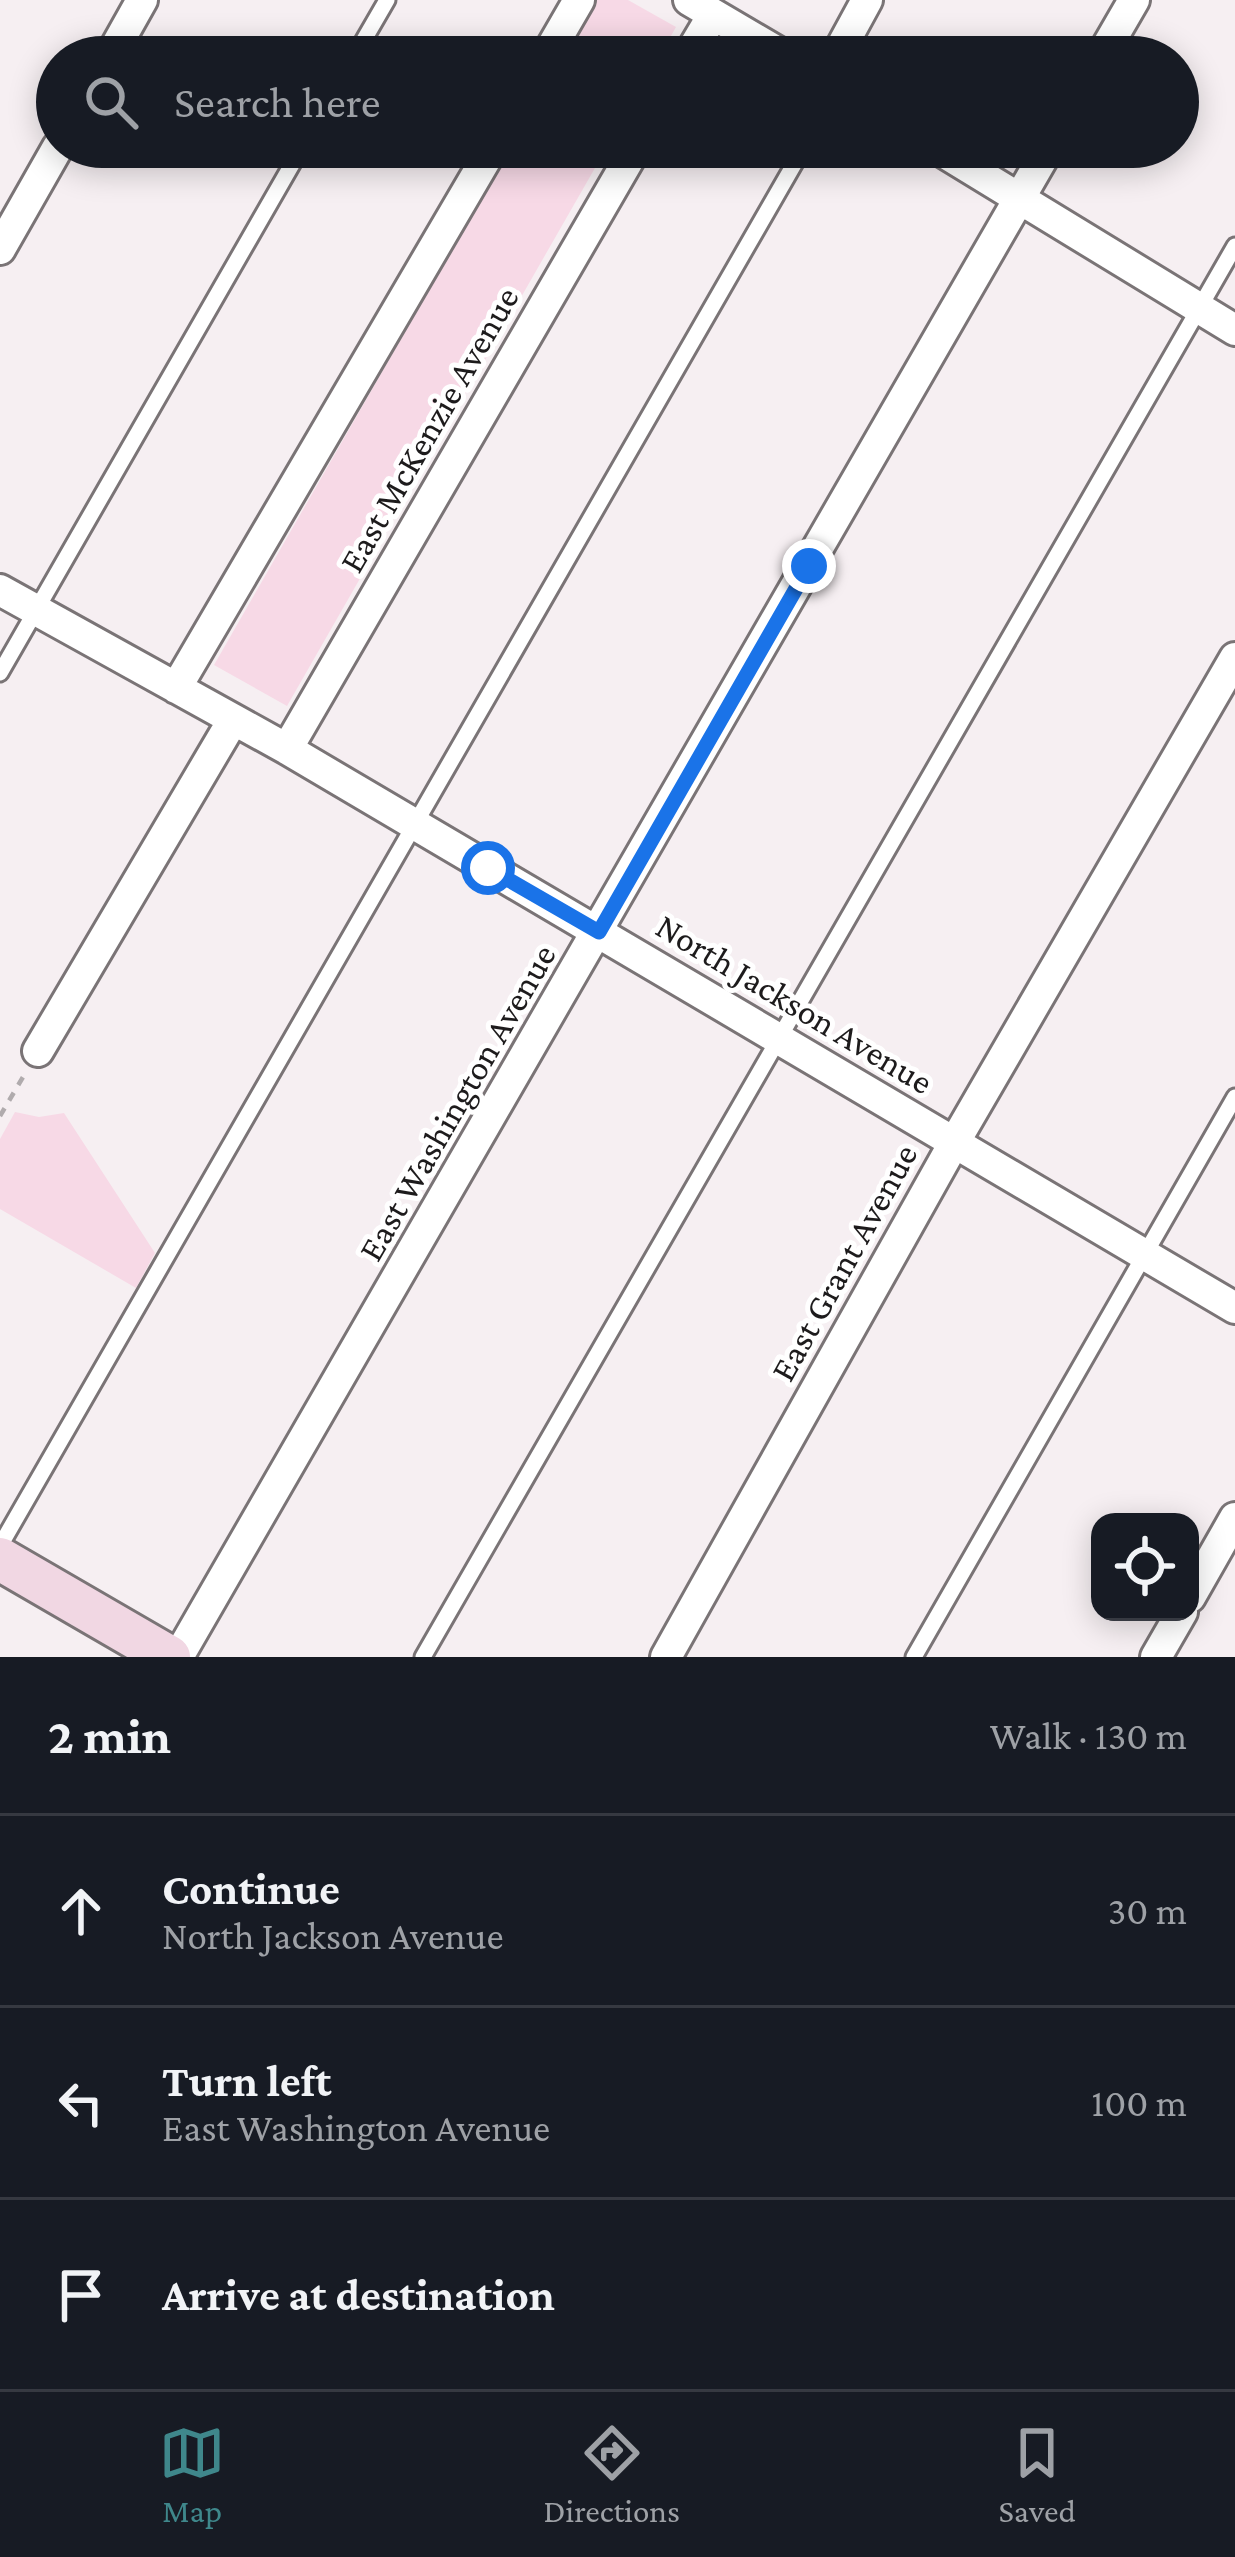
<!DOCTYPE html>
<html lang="en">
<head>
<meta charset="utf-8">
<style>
  :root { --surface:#171b24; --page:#242831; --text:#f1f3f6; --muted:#9ea1a6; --line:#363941; --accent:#3f878b }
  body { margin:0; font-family:"Crimson Pro",serif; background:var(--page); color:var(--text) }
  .controls { position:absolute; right:36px; bottom:36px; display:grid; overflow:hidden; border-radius:24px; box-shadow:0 6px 30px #0003 }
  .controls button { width:108px; height:108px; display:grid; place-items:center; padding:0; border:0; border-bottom:3px solid var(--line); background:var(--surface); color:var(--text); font:60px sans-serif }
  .stop { position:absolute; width:36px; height:36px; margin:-27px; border:9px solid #1a73e8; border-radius:50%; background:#fff }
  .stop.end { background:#1a73e8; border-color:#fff; box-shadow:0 3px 12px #0008 }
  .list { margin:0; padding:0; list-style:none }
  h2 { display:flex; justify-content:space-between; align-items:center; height:156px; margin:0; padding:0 48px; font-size:51px }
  h2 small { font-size:39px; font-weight:400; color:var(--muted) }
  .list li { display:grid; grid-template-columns:78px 1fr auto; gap:36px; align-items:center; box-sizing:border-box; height:192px; padding:0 48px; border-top:3px solid var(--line) }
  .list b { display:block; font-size:45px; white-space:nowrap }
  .list p { margin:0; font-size:39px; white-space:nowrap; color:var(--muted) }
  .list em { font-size:39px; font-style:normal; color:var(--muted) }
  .icon { flex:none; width:66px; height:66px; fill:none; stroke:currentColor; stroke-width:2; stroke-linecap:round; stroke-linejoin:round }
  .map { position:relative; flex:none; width:1235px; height:1657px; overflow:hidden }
  .search { position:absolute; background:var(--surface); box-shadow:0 6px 30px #0003; left:36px; right:36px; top:36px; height:132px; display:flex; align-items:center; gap:30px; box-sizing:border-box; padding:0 42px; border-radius:66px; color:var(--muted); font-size:45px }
  .sheet { height:732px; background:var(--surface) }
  nav { display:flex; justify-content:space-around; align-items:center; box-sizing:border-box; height:168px; border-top:3px solid var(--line); background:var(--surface); font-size:33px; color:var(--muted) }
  nav a { display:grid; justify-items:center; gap:6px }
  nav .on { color:var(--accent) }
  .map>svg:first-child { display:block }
  .green { fill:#f7d9e6 }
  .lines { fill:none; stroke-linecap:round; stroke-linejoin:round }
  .service-casing { stroke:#7a7476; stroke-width:21 }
  .minor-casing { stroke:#7a7476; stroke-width:36 }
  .secondary-casing { stroke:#7a7476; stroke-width:48 }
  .path { stroke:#b0abad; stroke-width:4.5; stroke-dasharray:9 9; stroke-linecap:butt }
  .service { stroke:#fff; stroke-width:15 }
  .minor { stroke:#fff; stroke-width:30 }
  .secondary { stroke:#f1d7e3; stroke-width:42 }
  .route { stroke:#1a73e8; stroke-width:15 }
  .labels { text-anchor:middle; stroke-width:10; stroke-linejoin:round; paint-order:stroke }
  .street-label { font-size:36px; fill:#1d1b1c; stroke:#fff }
</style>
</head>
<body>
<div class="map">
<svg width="1235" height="1657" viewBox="0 0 1235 1657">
  <rect width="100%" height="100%" fill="#f6eff2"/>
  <path class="green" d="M 595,0 L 628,0 L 676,27 L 659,57 L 563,57 Z
    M 511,147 L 607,147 L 287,706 L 214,665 Z
    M 15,1112 L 39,1117 L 64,1113 L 155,1253 L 136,1288 L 0,1209 L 0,1139 Z"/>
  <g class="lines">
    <g class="service-casing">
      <path id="service" d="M 354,57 L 387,0
        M 0,673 L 302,147
        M 0,1546 L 804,147
        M 423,1657 L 1235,246
        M 914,1657 L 1235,1097"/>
    </g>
    <g class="minor-casing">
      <path id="minor" d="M 689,0 L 786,57
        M 110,57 L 142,0
        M 546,57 L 579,0
        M 688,57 L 713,15
        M 836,57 L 867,0
        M 1101,57 L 1134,0
        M 935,147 L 1235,330
        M 0,249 L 58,147
        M 0,590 L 287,749 L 1235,1308
        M 176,688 L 493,147
        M 287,749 L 636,147
        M 38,1051 L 233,720
        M 1190,1597 L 1235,1518
        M 178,1657 L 1049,147
        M 666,1657 L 954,1143 L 1235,658
        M 1156,1657 L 1182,1612"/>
    </g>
    <g class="secondary-casing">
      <path id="secondary" d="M 0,1559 L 169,1657"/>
    </g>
    <path class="path" d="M 0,1116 L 23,1077"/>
    <use href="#service" class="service"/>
    <use href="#minor" class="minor"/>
    <use href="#secondary" class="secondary"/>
  </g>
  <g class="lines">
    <path class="route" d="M 488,868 L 599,932 L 809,566"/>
  </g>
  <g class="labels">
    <g class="street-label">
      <text transform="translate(428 429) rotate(-60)" y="13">East McKenzie Avenue</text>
      <text transform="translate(795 1003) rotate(31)" y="13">North Jackson Avenue</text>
      <text transform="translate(456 1102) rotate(-60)" y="13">East Washington Avenue</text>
      <text transform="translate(843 1262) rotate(-61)" y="13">East Grant Avenue</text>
    </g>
  </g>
</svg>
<div class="controls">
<button><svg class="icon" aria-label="locate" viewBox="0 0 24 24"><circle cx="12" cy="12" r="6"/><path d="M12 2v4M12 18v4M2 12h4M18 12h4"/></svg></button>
</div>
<div class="stop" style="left:488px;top:868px"></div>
<div class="stop end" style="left:809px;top:566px"></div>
<div class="search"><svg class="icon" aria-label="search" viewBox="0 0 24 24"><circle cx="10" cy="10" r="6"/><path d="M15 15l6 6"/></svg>Search here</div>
</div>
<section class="sheet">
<h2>2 min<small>Walk · 130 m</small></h2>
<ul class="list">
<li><svg class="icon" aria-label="ahead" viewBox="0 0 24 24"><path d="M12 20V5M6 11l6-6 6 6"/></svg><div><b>Continue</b><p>North Jackson Avenue</p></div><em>30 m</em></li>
<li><svg class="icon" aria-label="left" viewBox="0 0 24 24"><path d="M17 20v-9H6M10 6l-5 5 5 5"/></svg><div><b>Turn left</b><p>East Washington Avenue</p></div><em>100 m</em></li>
<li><svg class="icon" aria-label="arrive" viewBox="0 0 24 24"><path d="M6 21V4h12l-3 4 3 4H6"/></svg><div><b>Arrive at destination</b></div></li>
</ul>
</section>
<nav>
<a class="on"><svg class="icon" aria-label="map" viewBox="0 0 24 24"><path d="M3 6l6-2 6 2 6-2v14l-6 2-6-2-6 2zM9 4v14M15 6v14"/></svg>Map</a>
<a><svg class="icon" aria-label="directions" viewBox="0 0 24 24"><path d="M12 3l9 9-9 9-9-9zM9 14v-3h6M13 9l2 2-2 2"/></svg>Directions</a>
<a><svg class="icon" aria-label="saved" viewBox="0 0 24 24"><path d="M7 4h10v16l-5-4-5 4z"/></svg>Saved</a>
</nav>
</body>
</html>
